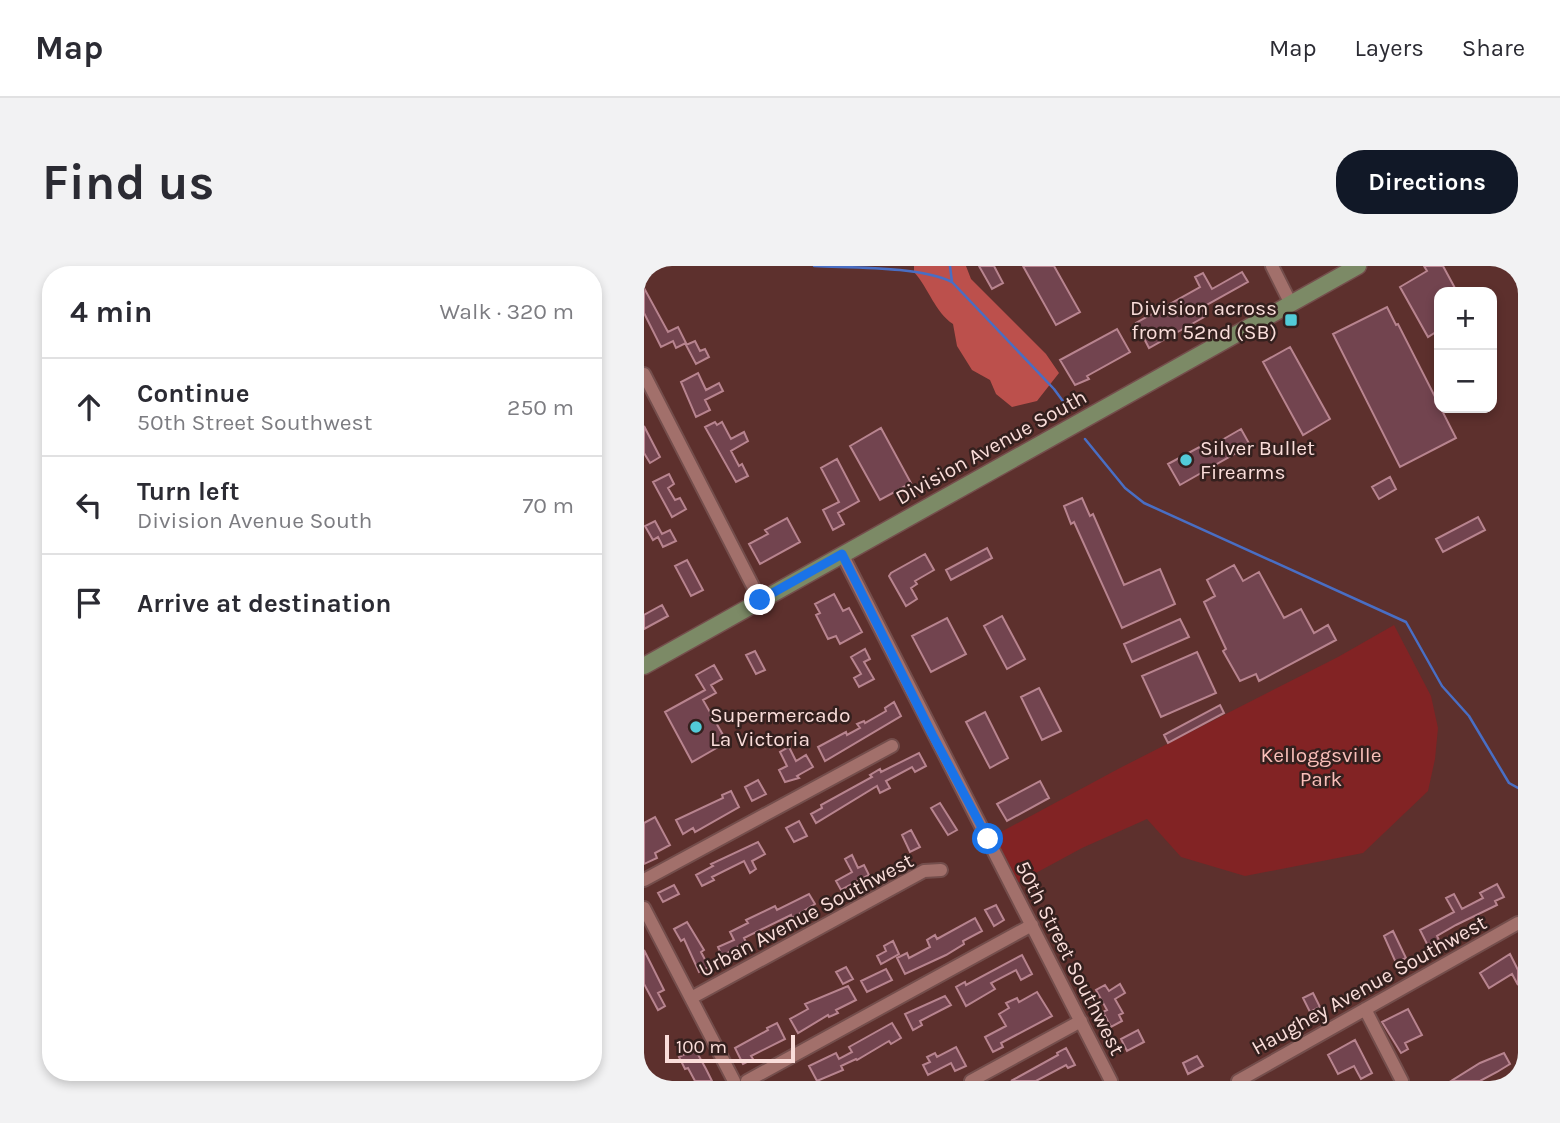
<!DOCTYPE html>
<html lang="en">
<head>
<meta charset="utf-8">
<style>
  :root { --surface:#fff; --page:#f2f2f3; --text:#2b2b33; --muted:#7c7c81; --line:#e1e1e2; --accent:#111827 }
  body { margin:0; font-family:Karla,sans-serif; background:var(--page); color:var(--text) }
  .controls { position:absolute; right:21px; top:21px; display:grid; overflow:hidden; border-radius:14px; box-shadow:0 4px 10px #0003 }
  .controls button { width:63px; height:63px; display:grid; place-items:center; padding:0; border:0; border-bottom:2px solid var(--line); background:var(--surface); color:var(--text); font:35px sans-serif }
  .scale { position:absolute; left:21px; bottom:18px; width:130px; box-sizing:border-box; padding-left:7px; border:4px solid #faddda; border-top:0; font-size:19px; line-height:24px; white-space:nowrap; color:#faddda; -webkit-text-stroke:5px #34201e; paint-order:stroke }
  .stop { position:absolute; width:21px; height:21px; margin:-16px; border:5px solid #1a73e8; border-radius:50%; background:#fff }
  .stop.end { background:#1a73e8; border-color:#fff; box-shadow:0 2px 7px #0008 }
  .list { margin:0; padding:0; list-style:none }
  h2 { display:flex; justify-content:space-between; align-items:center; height:91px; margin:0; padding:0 28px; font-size:30px }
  h2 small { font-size:23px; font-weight:400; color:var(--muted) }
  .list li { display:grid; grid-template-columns:46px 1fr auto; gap:21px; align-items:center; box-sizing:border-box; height:98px; padding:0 28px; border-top:2px solid var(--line) }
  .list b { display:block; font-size:26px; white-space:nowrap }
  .list p { margin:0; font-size:23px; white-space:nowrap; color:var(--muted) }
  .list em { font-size:23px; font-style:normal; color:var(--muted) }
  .icon { flex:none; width:38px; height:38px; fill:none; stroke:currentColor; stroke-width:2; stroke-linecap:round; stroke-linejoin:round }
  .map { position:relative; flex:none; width:874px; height:815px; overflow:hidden; border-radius:28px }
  header { display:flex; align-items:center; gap:42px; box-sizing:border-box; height:98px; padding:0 35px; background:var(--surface); border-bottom:2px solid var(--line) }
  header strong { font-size:33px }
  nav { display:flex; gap:38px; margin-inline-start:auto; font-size:24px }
  .intro { display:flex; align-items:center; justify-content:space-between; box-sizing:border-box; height:168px; padding:0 42px }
  h1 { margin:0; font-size:49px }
  .button { padding:18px 32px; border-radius:28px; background:var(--accent); color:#fff; font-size:24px; font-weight:700 }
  main { display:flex; gap:42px; padding:0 42px }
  aside { flex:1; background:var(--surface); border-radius:28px; box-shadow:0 4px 10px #0003 }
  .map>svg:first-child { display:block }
  .green { fill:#822324 }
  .forest { fill:#bc504c }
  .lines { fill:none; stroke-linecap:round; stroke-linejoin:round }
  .stream { stroke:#496ec4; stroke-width:2.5 }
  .building { fill:#72444f; stroke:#b8848f; stroke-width:2 }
  .minor-casing { stroke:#744e4c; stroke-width:16 }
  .major-casing { stroke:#744e4c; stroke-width:19 }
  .minor { stroke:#a2706b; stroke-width:12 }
  .major { stroke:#7c8a66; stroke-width:16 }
  .route { stroke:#1a73e8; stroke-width:9 }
  .poi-dot { fill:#52cbd8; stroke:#34201e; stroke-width:2.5 }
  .labels { text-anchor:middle; stroke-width:5; stroke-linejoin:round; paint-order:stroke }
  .poi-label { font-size:21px; fill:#faddda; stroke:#34201e; text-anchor:start }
  .street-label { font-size:21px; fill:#faddda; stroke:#34201e }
  .park-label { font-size:21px; fill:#f9bfb9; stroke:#34201e }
</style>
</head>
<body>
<header>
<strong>Map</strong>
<nav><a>Map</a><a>Layers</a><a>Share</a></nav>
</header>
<div class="intro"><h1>Find us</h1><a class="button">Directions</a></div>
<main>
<aside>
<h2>4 min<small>Walk · 320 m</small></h2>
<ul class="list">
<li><svg class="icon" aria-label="ahead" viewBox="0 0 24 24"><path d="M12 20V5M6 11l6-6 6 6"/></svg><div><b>Continue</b><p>50th Street Southwest</p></div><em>250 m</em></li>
<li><svg class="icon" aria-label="left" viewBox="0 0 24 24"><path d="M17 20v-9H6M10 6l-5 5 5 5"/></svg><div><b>Turn left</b><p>Division Avenue South</p></div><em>70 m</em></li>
<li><svg class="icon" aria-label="arrive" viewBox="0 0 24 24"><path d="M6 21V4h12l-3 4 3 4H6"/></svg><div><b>Arrive at destination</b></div></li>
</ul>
</aside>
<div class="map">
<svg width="874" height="815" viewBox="0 0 874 815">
  <rect width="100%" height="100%" fill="#5d302d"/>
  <path class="green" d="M 750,359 L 787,430 L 794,462 L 791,493 L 784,525 L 719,587 L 601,610 L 537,591 L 503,553 L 438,582 L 368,620 L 344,573 L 474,503 L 694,391 Z"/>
  <path class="forest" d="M 270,0 L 322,0 L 327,13 L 402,88 L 415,107 L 393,135 L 368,141 L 352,128 L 346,114 L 328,104 L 313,80 L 309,58 C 291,46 285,23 270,6 Z"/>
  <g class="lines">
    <path class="stream" d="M 170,0 C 209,2 274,0 308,16 L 410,123 L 424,142
      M 306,0 L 308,16
      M 441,173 L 481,222 L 500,237 L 762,356 L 798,420 L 825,450 L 865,517 L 874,522"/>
  </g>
  <path class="building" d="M 335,0 L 350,0 L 359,17 L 348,23 Z
    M 379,0 L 410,0 L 436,46 L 412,59 Z
    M 780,0 L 799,0 L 812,24 L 795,26 L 795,64 L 784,71 L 756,21 L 783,5 Z
    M 598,6 L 604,16 L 557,42 L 562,50 L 505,82 L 492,57 L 556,21 L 551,11 L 559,7 L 568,23 Z
    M 0,22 L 24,66 L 34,61 L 42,77 L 32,82 L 29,75 L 17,81 L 0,47 Z
    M 743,41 L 752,59 L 754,58 L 812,172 L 756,201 L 689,68 Z
    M 473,63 L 486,86 L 443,110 L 445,113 L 431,119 L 416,94 Z
    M 51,75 L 56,85 L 61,83 L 65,91 L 52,98 L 42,79 Z
    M 646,81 L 686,153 L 659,169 L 619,96 Z
    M 54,107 L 62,124 L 75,117 L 79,125 L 61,134 L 66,144 L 52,151 L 37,116 Z
    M 71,156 L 73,159 L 78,156 L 87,173 L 100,166 L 104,175 L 87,185 L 95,200 L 98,198 L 104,210 L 92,216 L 61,161 Z
    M 0,160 L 16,191 L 6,197 L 0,187 Z
    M 237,162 L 267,217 L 236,234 L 206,180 Z
    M 597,163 L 606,179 L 536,219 L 524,198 L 561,178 L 564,182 Z
    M 193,193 L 215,235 L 194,247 L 200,258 L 189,264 L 179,244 L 195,236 L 177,202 Z
    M 25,208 L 30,218 L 24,222 L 31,234 L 36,232 L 42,243 L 28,251 L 9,216 Z
    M 746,211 L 752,223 L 735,233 L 728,221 Z
    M 438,232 L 446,250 L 449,248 L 480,319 L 516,303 L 531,338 L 478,362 L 430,256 L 427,258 L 420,240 Z
    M 834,251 L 841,264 L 799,286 L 792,273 Z
    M 143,252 L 156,276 L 116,298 L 105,278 L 124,268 L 121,264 Z
    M 11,255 L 18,268 L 26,264 L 32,275 L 19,281 L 14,271 L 9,274 L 1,260 Z
    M 343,282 L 348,292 L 307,314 L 302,304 Z
    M 281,288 L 290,304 L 271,315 L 273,318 L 267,322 L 273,333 L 262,340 L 245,310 L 247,307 Z
    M 43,294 L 59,324 L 47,330 L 31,300 Z
    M 590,299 L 599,315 L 615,306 L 640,352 L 657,343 L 670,367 L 684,359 L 692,374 L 615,415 L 612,408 L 596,415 L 579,385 L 582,383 L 560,336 L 571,330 L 563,314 Z
    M 190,328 L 199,345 L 205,342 L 218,366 L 196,378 L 192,370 L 184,373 L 172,349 L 176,347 L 171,338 Z
    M 18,339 L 24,350 L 0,363 L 0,349 Z
    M 358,350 L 381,393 L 363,403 L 340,360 Z
    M 303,352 L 322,388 L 287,406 L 268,370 Z
    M 536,353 L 545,371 L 488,396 L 480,378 Z
    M 221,383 L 226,393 L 220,396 L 230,413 L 215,421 L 210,412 L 217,408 L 207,391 Z
    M 111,385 L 121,404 L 112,408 L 102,389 Z
    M 553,386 L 572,427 L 517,451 L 498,410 Z
    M 70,399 L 78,413 L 67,419 L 72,427 L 59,434 L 83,476 L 48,496 L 21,446 L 61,424 L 52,409 Z
    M 395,422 L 417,465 L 398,474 L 377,431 Z
    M 250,436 L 257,450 L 181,495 L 174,481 L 202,466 L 203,469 L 216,462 L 213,458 L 220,455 L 221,457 L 242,445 L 241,442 Z
    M 576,439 L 580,447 L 524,477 L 520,469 Z
    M 341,446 L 364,492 L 346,502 L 322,456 Z
    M 145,481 L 152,495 L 162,489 L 169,501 L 153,510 L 155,512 L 141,516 L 135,504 L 143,500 L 136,486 Z
    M 275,487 L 282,500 L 271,506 L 268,501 L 242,515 L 246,522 L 236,527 L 233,520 L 172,557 L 167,548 L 178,542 L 177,539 L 228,511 L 226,509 L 236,503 L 237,506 Z
    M 114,514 L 122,528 L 108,535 L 101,521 Z
    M 396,515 L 405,532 L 363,555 L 353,538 Z
    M 87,525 L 95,541 L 51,566 L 49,562 L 39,568 L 32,554 L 79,532 L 78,529 Z
    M 296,537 L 313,564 L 304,569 L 287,542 Z
    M 11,551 L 26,579 L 11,587 L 13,592 L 0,598 L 0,557 Z
    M 155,555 L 163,570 L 150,576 L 142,562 Z
    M 267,564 L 276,581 L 266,586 L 258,569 Z
    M 114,576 L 121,588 L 108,595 L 112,603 L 106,607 L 100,595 L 68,611 L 70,614 L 58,620 L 52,609 L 69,600 L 67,598 Z
    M 208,589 L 214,602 L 220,599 L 225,609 L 197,624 L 192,615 L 208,606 L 201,593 Z
    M 853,618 L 860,631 L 851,635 L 853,639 L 812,659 L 793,670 L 795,674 L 784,680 L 776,664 L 810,646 L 802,632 L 810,628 L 818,643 L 839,632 L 836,627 Z
    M 30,619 L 35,628 L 19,636 L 14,627 Z
    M 165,628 L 171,638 L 148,652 L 147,649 L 100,672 L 102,676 L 78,690 L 74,681 L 90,674 L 86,666 L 104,657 L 102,654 L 131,640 L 133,644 Z
    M 352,639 L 360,654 L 350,660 L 341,644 Z
    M 331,652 L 338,665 L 319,675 L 320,678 L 302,689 L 261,708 L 253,692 L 263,687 L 265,692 L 286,681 L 283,674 L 291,669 L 293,673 Z
    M 43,656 L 60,684 L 57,686 L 65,701 L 55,706 L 40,673 L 37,675 L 30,663 Z
    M 749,665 L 762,692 L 752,697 L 740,670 Z
    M 249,675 L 255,688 L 237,698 L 233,690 L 242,685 L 240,680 Z
    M 0,684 L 20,724 L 14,727 L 21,740 L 14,744 L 0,718 Z
    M 866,688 L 874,704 L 874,719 L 868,708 L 845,722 L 836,707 Z
    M 378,689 L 388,708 L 377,714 L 372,704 L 347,717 L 351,723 L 322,740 L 312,721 L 321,716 L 322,719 Z
    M 202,701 L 209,713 L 199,718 L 192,706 Z
    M 242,703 L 248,714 L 223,726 L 217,715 Z
    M 476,718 L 481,727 L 471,733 L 479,747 L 475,749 L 478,755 L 467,761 L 459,746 L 463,744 L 452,724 L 461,719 L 465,725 Z
    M 204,720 L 212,734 L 192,744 L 194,747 L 185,751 L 184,749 L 154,767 L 146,753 L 164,743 L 161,738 Z
    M 393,726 L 408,750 L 357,777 L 359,781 L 349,786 L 341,771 L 362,760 L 355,748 L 365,742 L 362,737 L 373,732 L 375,736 Z
    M 669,727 L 676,741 L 666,746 L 659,732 Z
    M 301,730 L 307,739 L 276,755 L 278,759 L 269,764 L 261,748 Z
    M 764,743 L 778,769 L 761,777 L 764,783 L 757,787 L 738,756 Z
    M 133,757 L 141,773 L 107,790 L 109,793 L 99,798 L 91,782 L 124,764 L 123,762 Z
    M 248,757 L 257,772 L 247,778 L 245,775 L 213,794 L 212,793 L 197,800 L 199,804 L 173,815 L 165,800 L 192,787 L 195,793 L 208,786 L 205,781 Z
    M 494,764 L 500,776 L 483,785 L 477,773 Z
    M 711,774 L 728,807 L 717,813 L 710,800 L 694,808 L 684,789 Z
    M 312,781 L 322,800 L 311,805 L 307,797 L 284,809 L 279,799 L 286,796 L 283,791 L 291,787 L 293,791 Z
    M 422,782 L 431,799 L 424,802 L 422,799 L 392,815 L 367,815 L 414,789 L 413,787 Z
    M 51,783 L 62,803 L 68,815 L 51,815 L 44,802 L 41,803 L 35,791 Z
    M 860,787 L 866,798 L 853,806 L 836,815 L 807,815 L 836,797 Z
    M 553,790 L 559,800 L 544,808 L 539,797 Z"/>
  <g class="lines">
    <g class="minor-casing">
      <path id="minor" d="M 628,0 L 647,38
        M 0,108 L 116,334
        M 198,288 L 467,815
        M 0,614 L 248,480
        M 0,642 L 90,815
        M 47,732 L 280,605 L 297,604
        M 721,743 L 758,815
        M 103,815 L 388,659
        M 327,815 L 437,755
        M 594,815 L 874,657"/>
    </g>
    <g class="major-casing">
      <path id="major" d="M 0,400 L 714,0"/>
    </g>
    <use href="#minor" class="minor"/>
    <use href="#major" class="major"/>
  </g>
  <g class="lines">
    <path class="route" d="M 116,334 L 198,288 L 288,468 L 344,573"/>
  </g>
  <g class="poi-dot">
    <rect x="640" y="47" width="14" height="14" rx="3.5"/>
    <circle cx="542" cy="194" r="7"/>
    <circle cx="52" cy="461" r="7"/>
  </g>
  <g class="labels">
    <g class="poi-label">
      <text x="633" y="49" text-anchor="end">Division across<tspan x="633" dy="24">from 52nd (SB)</tspan></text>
      <text x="556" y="189">Silver Bullet<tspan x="556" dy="24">Firearms</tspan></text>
      <text x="66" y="456">Supermercado<tspan x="66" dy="24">La Victoria</tspan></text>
    </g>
    <g class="street-label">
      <text transform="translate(347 181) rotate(-29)" y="7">Division Avenue South</text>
      <text transform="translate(162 649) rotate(-28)" y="7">Urban Avenue Southwest</text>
      <text transform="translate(426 692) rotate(63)" y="7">50th Street Southwest</text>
      <text transform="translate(725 719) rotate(-29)" y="7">Haughey Avenue Southwest</text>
    </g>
    <g class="park-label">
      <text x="677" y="496">Kelloggsville<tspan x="677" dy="24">Park</tspan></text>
    </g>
  </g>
</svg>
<div class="controls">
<button>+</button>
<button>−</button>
</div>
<div class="scale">100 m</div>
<div class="stop" style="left:344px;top:573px"></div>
<div class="stop end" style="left:116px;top:334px"></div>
</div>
</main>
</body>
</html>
